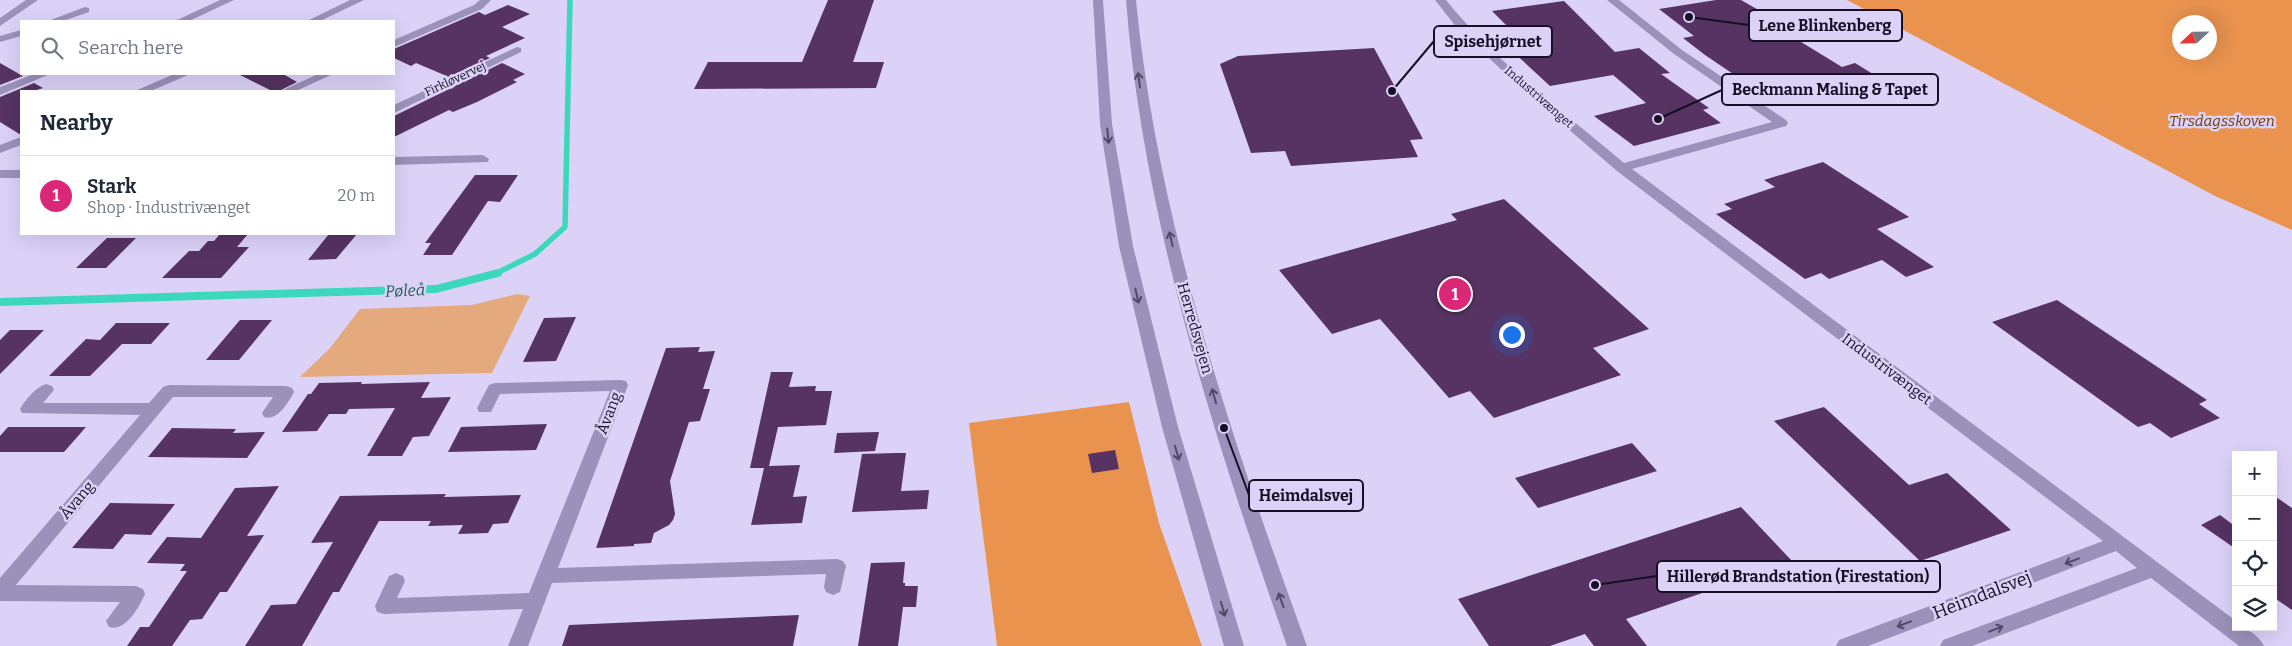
<!DOCTYPE html>
<html lang="en">
<head>
<meta charset="utf-8">
<style>
  :root { --surface:#fff; --page:#f2f2f3; --text:#1f2937; --muted:#747a83; --line:#e0e1e3; --accent:#db2777 }
  body { margin:0; font-family:Bitter,serif; background:var(--page); color:var(--text) }
  .controls { position:absolute; right:15px; bottom:15px; display:grid; overflow:hidden; border-radius:0px; box-shadow:0 5px 20px #0002 }
  .controls button { width:45px; height:45px; display:grid; place-items:center; padding:0; border:0; border-bottom:1px solid var(--line); background:var(--surface); color:var(--text); font:25px sans-serif }
  .compass { position:absolute; left:2172px; top:15px; width:45px; height:45px; border-radius:50%; background:var(--surface); box-shadow:0 5px 20px #0002; rotate:248deg }
  .you { position:absolute; left:1511px; top:334px; width:18px; height:18px; margin:-12px; border:4px solid #fff; border-radius:50%; background:#1a73e8; box-shadow:0 0 0 8px #1a73e833 }
  .badge { display:grid; place-items:center; width:32px; height:32px; border-radius:50%; background:var(--accent); color:#fff; font-size:16px; font-weight:700 }
  .pin { position:absolute; translate:-50% -50%; border:2px solid #fff; box-shadow:0 1px 5px #0006 }
  .list { margin:0; padding:0; list-style:none }
  h2 { display:flex; justify-content:space-between; align-items:center; height:65px; margin:0; padding:0 20px; font-size:21px }
  h2 small { font-size:16px; font-weight:400; color:var(--muted) }
  .list li { display:grid; grid-template-columns:32px 1fr auto; gap:15px; align-items:center; box-sizing:border-box; height:80px; padding:0 20px; border-top:1px solid var(--line) }
  .list b { display:block; font-size:19px; white-space:nowrap }
  .list p { margin:0; font-size:16px; white-space:nowrap; color:var(--muted) }
  .list em { font-size:16px; font-style:normal; color:var(--muted) }
  .icon { flex:none; width:28px; height:28px; fill:none; stroke:currentColor; stroke-width:2; stroke-linecap:round; stroke-linejoin:round }
  .map { position:relative; flex:none; width:2292px; height:646px; overflow:hidden }
  .search { position:absolute; background:var(--surface); box-shadow:0 5px 20px #0002; left:20px; top:20px; width:375px; height:55px; display:flex; align-items:center; gap:12px; box-sizing:border-box; padding:0 18px; border-radius:0px; color:var(--muted); font-size:19px }
  .panel { position:absolute; background:var(--surface); box-shadow:0 5px 20px #0002; left:20px; top:90px; width:375px; height:145px; border-radius:0px }
  .map>svg:first-child { display:block }
  .green { fill:#e5a97e }
  .forest { fill:#e9934e; fill-rule:evenodd }
  .lines { fill:none; stroke-linecap:round; stroke-linejoin:round }
  .stream-far1 { stroke:#3cd8bb; stroke-width:5.5 }
  .stream { stroke:#3cd8bb; stroke-width:8 }
  .building { fill:#563362 }
  .minor { fill:#9c91ba; fill-rule:evenodd }
  .oneway { stroke:#524a68 }
  .labels { text-anchor:middle; stroke-width:5; stroke-linejoin:round; paint-order:stroke }
  .far-street-label { font-size:12px; fill:#160f25; stroke:#dcd2f8 }
  .park-label { font-size:15px; font-style:italic; fill:#723b03; stroke:#dcd2f8 }
  .street-label { font-size:15px; fill:#160f25; stroke:#dcd2f8 }
  .water-label { font-size:16px; font-style:italic; fill:#225e51; stroke:#dcd2f8 }
  .near-street-label { font-size:18px; fill:#160f25; stroke:#dcd2f8 }
  .leader { fill:none; stroke:#160f25; stroke-width:2 }
  .callout-dot { fill:#160f25; stroke:#dcd2f8; stroke-width:2 }
  .callout { fill:#dcd2f8; stroke:#160f25; stroke-width:2 }
  .callout-label { font-size:16px; text-anchor:middle; font-weight:bold; fill:#160f25 }
</style>
</head>
<body>
<div class="map">
<svg width="2292" height="646" viewBox="0 0 2292 646">
  <rect width="100%" height="100%" fill="#dcd2f8"/>
  <path class="green" d="M 517,294 L 530,296 L 492,373 L 300,377 L 330,348 L 360,309 L 472,305 Z"/>
  <path class="forest" d="M 1847,0 L 2292,0 L 2292,230 L 2215,196 ZM 2180,22 L 2210,22 L 2210,52 L 2180,52 Z
    M 1129,402 L 1159,523 L 1202,646 L 997,646 L 969,423 Z"/>
  <g class="lines">
    <path class="stream-far1" d="M 495,274 L 535,254 L 565,227 L 570,0"/>
    <path class="stream" d="M 0,302 L 436,289 L 498,273"/>
  </g>
  <path class="building" d="M 828,0 L 874,0 L 853,62 L 884,62 L 876,88 L 694,89 L 708,62 L 802,62 Z
    M 1716,0 L 1741,0 L 1797,32 L 1788,34 L 1842,67 L 1855,63 L 1881,79 L 1814,97 L 1778,75 L 1742,80 L 1705,55 L 1683,38 L 1694,36 L 1659,9 Z
    M 1564,1 L 1615,52 L 1639,48 L 1670,73 L 1661,74 L 1709,108 L 1703,110 L 1721,123 L 1634,146 L 1594,116 L 1646,103 L 1613,75 L 1550,86 L 1498,38 L 1517,36 L 1492,11 Z
    M 508,5 L 530,14 L 502,27 L 525,38 L 486,56 L 490,58 L 449,77 L 416,63 L 411,66 L 394,58 L 394,49 L 479,12 L 485,15 Z
    M 1374,48 L 1423,139 L 1410,140 L 1418,157 L 1291,166 L 1285,151 L 1251,153 L 1220,64 L 1238,56 Z
    M 0,63 L 21,75 L 23,76 L 0,85 Z
    M 502,63 L 525,74 L 513,80 L 517,82 L 477,102 L 453,112 L 449,110 L 394,137 L 394,116 Z
    M 238,74 L 283,74 L 297,82 L 279,91 L 272,91 Z
    M 34,83 L 43,88 L 34,91 L 21,91 L 21,135 L 0,122 L 0,97 Z
    M 1823,162 L 1909,217 L 1877,229 L 1934,267 L 1906,277 L 1882,260 L 1829,279 L 1821,273 L 1805,279 L 1716,214 L 1732,209 L 1724,204 L 1775,187 L 1764,180 Z
    M 475,175 L 518,175 L 500,202 L 488,201 L 452,255 L 423,255 L 431,243 L 425,243 Z
    M 1504,199 L 1649,329 L 1593,348 L 1621,375 L 1494,418 L 1470,391 L 1449,398 L 1380,319 L 1332,334 L 1279,270 L 1457,220 L 1451,214 Z
    M 220,234 L 248,234 L 237,247 L 249,247 L 221,278 L 162,278 L 189,251 L 199,251 L 208,241 L 214,241 Z
    M 329,234 L 357,234 L 336,259 L 308,260 Z
    M 107,238 L 136,238 L 106,268 L 76,268 Z
    M 2057,300 L 2207,400 L 2199,404 L 2220,418 L 2171,438 L 2150,423 L 2138,427 L 1992,322 Z
    M 576,317 L 556,361 L 523,362 L 544,318 Z
    M 240,320 L 272,320 L 239,360 L 206,360 Z
    M 116,323 L 170,323 L 151,344 L 122,344 L 90,376 L 49,376 L 86,339 L 100,340 Z
    M 10,330 L 44,330 L 0,374 L 0,340 Z
    M 700,347 L 698,352 L 715,351 L 703,389 L 710,389 L 700,421 L 689,422 L 670,481 L 675,514 L 673,520 L 669,525 L 654,533 L 651,543 L 634,544 L 634,546 L 596,548 L 666,348 Z
    M 771,372 L 793,372 L 789,387 L 816,386 L 815,391 L 832,391 L 826,425 L 778,427 L 769,466 L 800,465 L 793,497 L 807,496 L 802,523 L 751,525 L 764,468 L 750,468 Z
    M 362,382 L 361,384 L 430,382 L 421,398 L 451,397 L 429,436 L 413,437 L 402,456 L 367,456 L 395,408 L 349,409 L 346,414 L 329,414 L 317,431 L 282,432 L 308,394 L 311,394 L 319,383 Z
    M 1824,407 L 1909,485 L 1947,473 L 2011,530 L 1920,561 L 1774,421 Z
    M 547,424 L 536,450 L 448,452 L 461,427 Z
    M 8,427 L 86,427 L 64,452 L 0,452 L 0,436 Z
    M 172,428 L 236,429 L 233,433 L 265,432 L 247,458 L 148,457 Z
    M 879,432 L 875,451 L 834,453 L 837,433 Z
    M 1632,443 L 1657,471 L 1538,508 L 1515,478 Z
    M 1115,450 L 1119,469 L 1092,473 L 1088,454 Z
    M 896,453 L 906,453 L 901,491 L 929,490 L 927,509 L 852,512 L 862,454 Z
    M 279,486 L 247,536 L 264,535 L 227,592 L 220,592 L 202,619 L 190,620 L 172,646 L 127,646 L 140,627 L 149,627 L 187,571 L 180,571 L 185,564 L 147,563 L 167,537 L 201,538 L 235,488 Z
    M 446,494 L 444,497 L 521,495 L 508,523 L 493,524 L 488,533 L 458,534 L 463,525 L 428,526 L 431,521 L 379,521 L 339,592 L 333,592 L 302,646 L 245,646 L 271,605 L 296,604 L 333,542 L 311,543 L 340,496 Z
    M 2273,495 L 2292,508 L 2292,610 L 2273,597 Z
    M 110,503 L 175,504 L 151,535 L 125,534 L 113,549 L 72,548 Z
    M 1741,507 L 1793,562 L 1626,619 L 1647,646 L 1594,646 L 1585,634 L 1550,646 L 1489,646 L 1458,599 Z
    M 2220,515 L 2236,527 L 2236,549 L 2201,525 Z
    M 905,562 L 903,583 L 905,583 L 905,586 L 918,586 L 916,607 L 903,607 L 898,646 L 858,646 L 871,563 Z
    M 799,615 L 793,646 L 562,646 L 569,625 Z"/>
  <g class="lines">
    <path class="minor" d="M 26,0 L 38,0 L 0,26 L 0,18 Z
      M 220,0 L 234,0 L 189,21 L 175,21 Z
      M 350,0 L 364,0 L 320,21 L 307,21 Z
      M 480,0 L 491,0 L 482,9 L 394,47 L 394,40 L 474,5 Z
      M 1093,0 L 1103,0 L 1112,124 L 1133,246 L 1178,427 L 1244,646 L 1224,646 L 1162,427 L 1119,246 L 1100,124 Z
      M 1126,0 L 1136,0 C 1157,219 1232,440 1307,646 L 1287,646 C 1215,439 1143,220 1126,0 Z
      M 1435,0 L 1446,0 C 1496,62 1563,112 1624,163 L 1772,122 L 1674,54 L 1607,0 L 1619,0 L 1682,50 L 1786,120 L 1788,123 L 1786,126 L 1632,169 L 2236,621 L 2236,627 C 2247,627 2259,636 2264,646 L 2239,646 L 2151,578 L 1972,646 L 1940,646 L 1943,640 L 2137,568 L 2116,551 L 1868,646 L 1836,646 L 1839,640 L 2103,541 L 1617,171 L 1524,91 L 1457,28 Z
      M 85,7 L 89,8 L 89,12 L 63,21 L 48,21 Z
      M 21,30 L 21,36 L 0,42 L 0,36 Z
      M 517,47 L 521,48 L 521,52 L 394,113 L 394,105 Z
      M 34,74 L 50,74 L 0,95 L 0,87 Z
      M 174,74 L 190,74 L 151,91 L 135,91 Z
      M 318,74 L 333,74 L 296,91 L 281,91 Z
      M 21,137 L 21,145 L 0,153 L 0,145 Z
      M 483,155 L 489,159 L 488,162 L 394,165 L 394,157 Z
      M 0,170 L 21,170 L 21,178 L 0,178 Z
      M 620,380 L 626,381 L 628,385 L 558,568 L 837,559 L 843,561 L 846,566 L 840,592 L 833,595 L 826,592 L 824,587 L 826,574 L 552,583 L 528,646 L 508,646 L 523,609 L 384,614 L 377,612 L 375,606 L 389,576 L 396,573 L 403,576 L 405,581 L 397,598 L 529,593 L 610,391 L 500,394 L 491,412 L 479,412 L 477,408 L 489,385 L 495,383 Z
      M 46,384 L 52,386 L 54,390 L 43,403 L 149,403 L 163,387 L 169,385 L 286,386 L 292,388 L 294,392 C 288,403 278,421 264,417 L 262,413 L 273,397 L 173,397 L 16,585 L 136,586 L 143,589 L 145,594 C 139,607 126,632 109,627 L 106,621 L 120,602 L 0,601 L 0,578 L 140,415 L 22,413 L 20,409 C 25,400 36,387 46,384 Z"/>
  </g>
  <defs><path id="oneway-shaft" d="M-6 0H5M1.5-3L5.5 0L1.5 3" fill="none" stroke-width="1.6" stroke-linecap="round" stroke-linejoin="round" transform="scale(1.25)"/></defs>
  <g class="oneway">
    <use href="#oneway-shaft" transform="translate(1139 80) rotate(-98)"/>
    <use href="#oneway-shaft" transform="translate(1108 136) rotate(84)"/>
    <use href="#oneway-shaft" transform="translate(1171 239) rotate(-103)"/>
    <use href="#oneway-shaft" transform="translate(1137 296) rotate(77)"/>
    <use href="#oneway-shaft" transform="translate(1214 396) rotate(-106)"/>
    <use href="#oneway-shaft" transform="translate(1177 453) rotate(74)"/>
    <use href="#oneway-shaft" transform="translate(2072 561) rotate(159)"/>
    <use href="#oneway-shaft" transform="translate(1281 600) rotate(-110)"/>
    <use href="#oneway-shaft" transform="translate(1223 609) rotate(74)"/>
    <use href="#oneway-shaft" transform="translate(1904 624) rotate(159)"/>
    <use href="#oneway-shaft" transform="translate(1996 629) rotate(-21)"/>
  </g>
  <g class="labels">
    <g class="far-street-label">
      <text transform="translate(455 79) rotate(-25)" y="4">Firkløvervej</text>
      <text transform="translate(1539 97) rotate(41)" y="4">Industrivænget</text>
    </g>
    <g class="park-label">
      <text x="2222" y="126">Tirsdagsskoven</text>
    </g>
    <g class="street-label">
      <text transform="translate(1195 328) rotate(74)" y="5">Herredsvejen</text>
      <text transform="translate(1887 369) rotate(37)" y="5">Industrivænget</text>
      <text transform="translate(609 413) rotate(-69)" y="5">Åvang</text>
      <text transform="translate(77 500) rotate(-50)" y="5">Åvang</text>
    </g>
    <g class="water-label">
      <text transform="translate(405 290) rotate(-2)" y="6">Pøleå</text>
    </g>
    <g class="near-street-label">
      <text transform="translate(1982 595) rotate(-21)" y="6">Heimdalsvej</text>
    </g>
  </g>
  <path class="leader" d="M1689 17L1749 25M1392 91L1434 41M1658 119L1722 90M1224 428L1249 495M1595 585L1657 576"/>
  <g class="callout-dot">
    <circle cx="1689" cy="17" r="5"/>
    <circle cx="1392" cy="91" r="5"/>
    <circle cx="1658" cy="119" r="5"/>
    <circle cx="1224" cy="428" r="5"/>
    <circle cx="1595" cy="585" r="5"/>
  </g>
  <g class="callout">
    <rect x="1749" y="10" width="153" height="31" rx="5"/>
    <rect x="1434" y="26" width="118" height="31" rx="5"/>
    <rect x="1722" y="74" width="216" height="31" rx="5"/>
    <rect x="1249" y="480" width="114" height="31" rx="5"/>
    <rect x="1657" y="561" width="283" height="31" rx="5"/>
  </g>
  <g class="callout-label">
    <text x="1825" y="31">Lene Blinkenberg</text>
    <text x="1493" y="47">Spisehjørnet</text>
    <text x="1830" y="95">Beckmann Maling &amp; Tapet</text>
    <text x="1306" y="501">Heimdalsvej</text>
    <text x="1798" y="582">Hillerød Brandstation (Firestation)</text>
  </g>
</svg>
<div class="controls">
<button>+</button>
<button>−</button>
<button><svg class="icon" aria-label="locate" viewBox="0 0 24 24"><circle cx="12" cy="12" r="6"/><path d="M12 2v4M12 18v4M2 12h4M18 12h4"/></svg></button>
<button><svg class="icon" aria-label="layers" viewBox="0 0 24 24"><path d="M12 4l9 5-9 5-9-5zM3 14l9 5 9-5"/></svg></button>
</div>
<svg class="compass" viewBox="-18 -18 36 36"><path d="M0-13l5 13h-10z" fill="#e53935"/><path d="M0 13l5-13h-10z" fill="#747a83"/></svg>
<div class="you"></div>
<div class="pin badge" style="left:1455px;top:294px">1</div>
<div class="search"><svg class="icon" aria-label="search" viewBox="0 0 24 24"><circle cx="10" cy="10" r="6"/><path d="M15 15l6 6"/></svg>Search here</div>
<section class="panel">
<h2>Nearby<small></small></h2>
<ul class="list">
<li><span class="badge">1</span><div><b>Stark</b><p>Shop · Industrivænget</p></div><em>20 m</em></li>
</ul>
</section>
</div>
</body>
</html>
